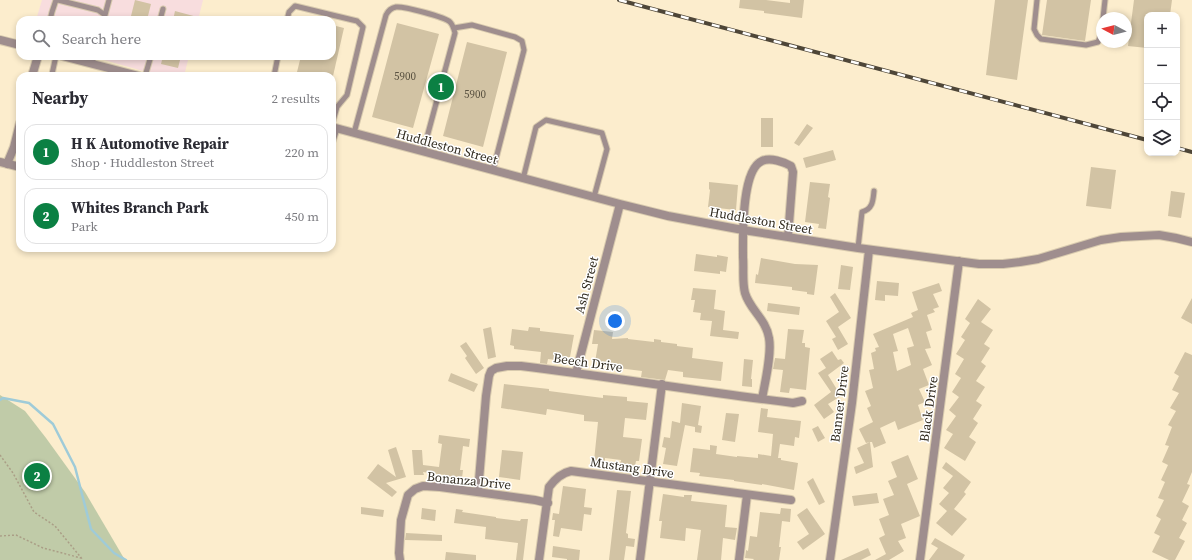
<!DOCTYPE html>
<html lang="en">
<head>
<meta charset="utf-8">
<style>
  :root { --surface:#fff; --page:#f2f2f3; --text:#2b2b33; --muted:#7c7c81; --line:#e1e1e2; --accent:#0b8043 }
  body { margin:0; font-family:"Source Serif 4",serif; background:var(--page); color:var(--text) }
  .controls { position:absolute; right:12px; top:12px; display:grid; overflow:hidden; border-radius:8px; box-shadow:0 2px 6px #0003 }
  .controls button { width:36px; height:36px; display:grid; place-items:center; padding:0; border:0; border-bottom:1px solid var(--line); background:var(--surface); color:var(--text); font:20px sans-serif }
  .compass { position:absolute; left:1096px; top:12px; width:36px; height:36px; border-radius:50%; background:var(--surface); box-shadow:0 2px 6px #0003; rotate:277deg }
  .you { position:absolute; left:615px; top:321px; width:14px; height:14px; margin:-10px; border:3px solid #fff; border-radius:50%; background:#1a73e8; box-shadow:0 0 0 6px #1a73e833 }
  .badge { display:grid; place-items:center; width:26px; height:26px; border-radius:50%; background:var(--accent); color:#fff; font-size:13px; font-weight:700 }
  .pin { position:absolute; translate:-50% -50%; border:2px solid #fff; box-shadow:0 1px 4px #0006 }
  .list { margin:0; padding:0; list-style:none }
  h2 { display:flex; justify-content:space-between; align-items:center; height:52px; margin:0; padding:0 16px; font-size:17px }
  h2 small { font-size:13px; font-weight:400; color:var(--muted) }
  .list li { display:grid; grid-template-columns:26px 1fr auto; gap:12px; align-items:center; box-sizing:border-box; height:56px; margin:0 8px 8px; padding:0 8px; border:1px solid var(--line); border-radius:12px }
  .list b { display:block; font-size:15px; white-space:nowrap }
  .list p { margin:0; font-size:13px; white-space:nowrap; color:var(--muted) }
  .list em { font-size:13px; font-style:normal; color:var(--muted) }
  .icon { flex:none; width:22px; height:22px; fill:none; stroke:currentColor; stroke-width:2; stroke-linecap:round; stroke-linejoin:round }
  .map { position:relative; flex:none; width:1192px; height:560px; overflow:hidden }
  .search { position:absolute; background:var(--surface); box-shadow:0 2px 6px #0003; left:16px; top:16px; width:320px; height:44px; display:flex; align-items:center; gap:10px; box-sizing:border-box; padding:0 14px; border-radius:12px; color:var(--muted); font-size:15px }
  .panel { position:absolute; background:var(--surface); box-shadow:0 2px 6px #0003; left:16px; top:72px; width:320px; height:180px; border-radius:12px }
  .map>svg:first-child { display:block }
  .commercial { fill:#f8ddde }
  .green { fill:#c0cba8 }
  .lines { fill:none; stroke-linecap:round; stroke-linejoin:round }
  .stream { stroke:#9fcbd8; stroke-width:2.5 }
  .building { fill:#d2c3a4; fill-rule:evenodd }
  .service-casing { stroke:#d8caae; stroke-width:7 }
  .minor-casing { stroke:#d8caae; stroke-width:10 }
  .path { stroke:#aa9e86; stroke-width:1.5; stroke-dasharray:2 2; stroke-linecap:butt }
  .service { stroke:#9f8e8e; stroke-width:5 }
  .minor { stroke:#9f8e8e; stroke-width:8 }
  .rail-casing { stroke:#4e4638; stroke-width:4 }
  .rail { stroke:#fff; stroke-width:2.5; stroke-dasharray:8; stroke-linecap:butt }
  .labels { text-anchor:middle; stroke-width:3; stroke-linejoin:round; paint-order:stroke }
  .number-label { font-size:11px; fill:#5a5241 }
  .street-label { font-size:13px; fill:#322c20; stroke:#fff }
</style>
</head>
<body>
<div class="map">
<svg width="1192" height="560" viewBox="0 0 1192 560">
  <rect width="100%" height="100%" fill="#fcedcd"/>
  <path class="commercial" d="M 42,0 L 203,0 L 198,20 L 36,20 Z
    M 90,56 L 189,56 L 184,76 L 161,76 Z"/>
  <path class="green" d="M 0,395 L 25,411 L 46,438 L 85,492 L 125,560 L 0,560 Z"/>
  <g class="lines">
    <path class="stream" d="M 0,400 L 3,398 L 29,403 L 53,424 L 75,467 L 91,529 L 114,553 L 126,560"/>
  </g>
  <path class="building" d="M 135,0 L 151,4 L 147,20 L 130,20 Z
    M 740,0 L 766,0 L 790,3 L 790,0 L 804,0 L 802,18 L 764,13 L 764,11 L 739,8 Z
    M 995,0 L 1028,0 L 1017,80 L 986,75 Z
    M 1047,0 L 1091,0 L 1085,41 L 1042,35 Z
    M 1134,0 L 1172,0 L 1170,15 L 1147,15 L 1147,48 L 1128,46 Z
    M 175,11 L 201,18 L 201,20 L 173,20 Z
    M 397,23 L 439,34 L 413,128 L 372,117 Z
    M 332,25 L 344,28 L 333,76 L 296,76 L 301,56 L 332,56 Z
    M 467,42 L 507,52 L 483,147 L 443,136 Z
    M 163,56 L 181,56 L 178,68 L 161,64 Z
    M 761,118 L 773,118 L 773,147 L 761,147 Z
    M 807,124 L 813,128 L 799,146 L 794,143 Z
    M 833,150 L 836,160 L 806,168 L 803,158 Z
    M 1091,167 L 1116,170 L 1111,209 L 1086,206 Z
    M 709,182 L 738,185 L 736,210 L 708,207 L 710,190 L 709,189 Z
    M 810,182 L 830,184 L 828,197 L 830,198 L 826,229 L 818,228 L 819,224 L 805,222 Z
    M 1171,191 L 1185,193 L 1181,218 L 1168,216 Z
    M 696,254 L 717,257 L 717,255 L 728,257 L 726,272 L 720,271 L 720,274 L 694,271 Z
    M 761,258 L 795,264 L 818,265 L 814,295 L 807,294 L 807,292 L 792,290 L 792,287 L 755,283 L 756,274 L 758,275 Z
    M 841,265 L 853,267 L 850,290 L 838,289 Z
    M 877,281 L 899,283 L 898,296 L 885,295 L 885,301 L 875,300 Z
    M 939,283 L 942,291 L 933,294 L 939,307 L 933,309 L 935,312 L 927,315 L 932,330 L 926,332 L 931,348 L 925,349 L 932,365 L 923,369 L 929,385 L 919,389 L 925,402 L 918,405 L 923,420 L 898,430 L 895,421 L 880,428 L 886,443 L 874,448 L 872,442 L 870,442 L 873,467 L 856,474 L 854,467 L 864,463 L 857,448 L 870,442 L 866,443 L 859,429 L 873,422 L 867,408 L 871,406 L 865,391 L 873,388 L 869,370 L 874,369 L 871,353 L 876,351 L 875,348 L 879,347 L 873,334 L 913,317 L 911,313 L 918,310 L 912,292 ZM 908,328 L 914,346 L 907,348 L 911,365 L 897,371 L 893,352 L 898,351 L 893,334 Z
    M 693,288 L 716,290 L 714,309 L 725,311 L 723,330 L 739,332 L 738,339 L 710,336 L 712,321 L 700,320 L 701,313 L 693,312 L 695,300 L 691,300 Z
    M 835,293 L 851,318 L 838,327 L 848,344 L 838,350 L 832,339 L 836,337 L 826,321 L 839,312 L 830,297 Z
    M 1192,298 L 1192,324 L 1181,318 Z
    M 978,299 L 991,309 L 981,322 L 993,330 L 984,344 L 990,348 L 981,362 L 986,366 L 976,381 L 985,387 L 976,401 L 982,405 L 973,419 L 978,423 L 969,437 L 976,442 L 965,461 L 944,448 L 953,434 L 946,430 L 956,416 L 949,410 L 959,397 L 952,392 L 961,378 L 955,374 L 964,359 L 956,354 L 965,340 L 961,337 L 970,323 L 965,319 Z
    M 768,303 L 800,307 L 799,315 L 767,311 Z
    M 491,327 L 496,357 L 488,359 L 483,329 Z
    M 529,327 L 540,328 L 540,331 L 574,335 L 570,357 L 565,357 L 565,361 L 548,359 L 547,364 L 540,363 L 541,352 L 514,349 L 514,346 L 510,345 L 512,329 L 528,331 Z
    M 788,329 L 804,330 L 802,343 L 805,343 L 805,347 L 810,348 L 806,390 L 790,388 L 789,393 L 780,392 L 783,370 L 773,369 L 775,358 L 785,359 Z
    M 594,330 L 613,332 L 612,339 L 628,338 L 628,339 L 654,342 L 654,339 L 661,340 L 661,342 L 677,344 L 677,346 L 693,348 L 692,358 L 723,362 L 721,381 L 683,377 L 683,372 L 668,370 L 665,380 L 641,377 L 642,371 L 618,368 L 619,364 L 595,362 L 598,344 L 592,344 Z
    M 466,342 L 484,368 L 476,374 L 465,358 L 467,356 L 460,346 Z
    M 832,351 L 838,360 L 841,359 L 844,363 L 828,375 L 841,396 L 828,404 L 834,412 L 824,419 L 814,405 L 831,392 L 818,373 L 826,368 L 820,359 Z
    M 1185,352 L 1192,355 L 1192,472 L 1187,484 L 1190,485 L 1182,502 L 1189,506 L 1182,520 L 1187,523 L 1179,538 L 1185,541 L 1175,560 L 1169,560 L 1152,552 L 1160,536 L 1154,533 L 1161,519 L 1156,516 L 1164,500 L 1158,498 L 1165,482 L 1161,480 L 1168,465 L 1162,462 L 1169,446 L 1165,445 L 1172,427 L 1168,425 L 1176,411 L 1170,408 L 1179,393 L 1172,390 L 1179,376 L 1174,373 Z
    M 744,359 L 753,360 L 751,379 L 752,379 L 752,387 L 742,386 Z
    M 451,373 L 478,384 L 474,392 L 448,381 Z
    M 504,384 L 549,389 L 549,391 L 587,396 L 603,398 L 603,395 L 627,397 L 627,401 L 648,403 L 646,420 L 625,418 L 623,437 L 642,439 L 639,461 L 636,461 L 635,466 L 620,464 L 621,460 L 605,458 L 605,463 L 594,461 L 598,422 L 584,421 L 584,415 L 547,409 L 546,415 L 501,408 Z
    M 682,403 L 701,406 L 698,425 L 702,426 L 701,433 L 695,432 L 695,427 L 685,425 L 677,466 L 663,464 L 666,448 L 662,447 L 664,437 L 670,438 L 672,421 L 680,423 Z
    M 761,408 L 768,409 L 767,417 L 801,421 L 799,438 L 795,437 L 794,446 L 780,444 L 778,458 L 781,458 L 781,460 L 798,463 L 794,490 L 762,484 L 762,485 L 734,481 L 734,480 L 699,476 L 700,473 L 690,472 L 693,448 L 710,450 L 710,445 L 717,446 L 716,454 L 737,457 L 737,456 L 758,458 L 758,454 L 771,456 L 773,434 L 758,432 Z
    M 726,413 L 739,414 L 735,442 L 722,440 Z
    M 818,426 L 825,438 L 818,442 L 812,429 Z
    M 439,435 L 470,439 L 469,447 L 463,446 L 460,470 L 463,470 L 462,478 L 456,478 L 456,480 L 444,479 L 445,475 L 423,472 L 424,475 L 414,475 L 412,450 L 422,450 L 423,465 L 439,467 L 442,444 L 438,443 Z
    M 396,447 L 406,477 L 386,483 L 397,492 L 392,497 L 367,478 L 378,464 L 396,477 L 388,450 Z
    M 502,450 L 523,452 L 520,480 L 499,477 Z
    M 908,455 L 918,479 L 907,484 L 920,516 L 901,524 L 906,538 L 898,541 L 904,551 L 889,560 L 875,560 L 886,554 L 879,538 L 885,535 L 879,519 L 889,515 L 883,499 L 894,495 L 888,481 L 897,477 L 891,462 Z
    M 946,462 L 971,482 L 964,492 L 966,494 L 954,509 L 967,519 L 952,536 L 936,523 L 947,511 L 939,504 L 949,493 L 943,488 L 953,476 L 942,468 Z
    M 813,478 L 825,502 L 819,505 L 807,482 Z
    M 563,486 L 586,489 L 584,507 L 592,508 L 591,515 L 584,514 L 582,531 L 561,528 L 559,537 L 553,536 L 555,520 L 552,520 L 553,513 L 559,514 Z
    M 617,490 L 631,491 L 626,533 L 628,534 L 628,538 L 635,539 L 634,547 L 626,546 L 624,560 L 609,560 Z
    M 877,493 L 879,503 L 854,506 L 852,496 Z
    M 663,494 L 684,497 L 684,495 L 692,495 L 691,501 L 727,505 L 725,527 L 737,528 L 735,540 L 723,538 L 721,560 L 697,560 L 701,530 L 686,528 L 685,541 L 660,538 L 662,521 L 659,521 Z
    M 361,507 L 384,510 L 383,517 L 361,514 Z
    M 422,508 L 436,510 L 435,521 L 421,519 Z
    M 781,508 L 791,509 L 790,522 L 782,521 L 779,547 L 781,547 L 779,560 L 753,560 L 754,559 L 745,558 L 746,550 L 748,551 L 750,536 L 757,537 L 760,512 L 780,514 Z
    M 807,508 L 825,534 L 803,550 L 797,542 L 809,534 L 797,515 Z
    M 456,509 L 463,510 L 462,512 L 496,517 L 496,518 L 520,521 L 521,519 L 528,519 L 523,560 L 516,560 L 518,543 L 485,539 L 486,527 L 454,523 Z
    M 406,533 L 442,535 L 442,541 L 405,540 Z
    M 935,538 L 965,555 L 962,560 L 929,560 L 938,548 L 931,544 Z
    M 553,546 L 580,550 L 579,560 L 567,560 L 567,559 L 552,557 Z
    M 868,548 L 871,555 L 861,560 L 841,560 Z
    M 446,552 L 476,555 L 476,560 L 445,560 Z"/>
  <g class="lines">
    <g class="service-casing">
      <path id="service" d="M 58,0 L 98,10 L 105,15 L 103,20
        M 1037,0 L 1034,29 L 1037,35 L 1041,39 L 1086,45 L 1098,42 L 1100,37 L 1102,25
        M 105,15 L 109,0
        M 1103,18 L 1105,0
        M 50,20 L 52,12 L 56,0
        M 160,20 L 163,9
        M 287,20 L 289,12 L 295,6 L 357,21 L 363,27 L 347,95 L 337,107 L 332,124
        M 454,28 L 472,25 L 515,37 L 522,41 L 524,50 L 493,170
        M 56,56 L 52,74 L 58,76
        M 92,64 L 94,56
        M 145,76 L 151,56
        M 274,76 L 278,56
        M 354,133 L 386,15 C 388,11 391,8 396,7 C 403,6 445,17 450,22 C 453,25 454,29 455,33 L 423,152
        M 332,144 L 337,129
        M 523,179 L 536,127 L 546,120 L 602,133 L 607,149 L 594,197
        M 858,248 L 862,212 C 873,209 873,200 874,191"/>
    </g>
    <g class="minor-casing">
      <path id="minor" d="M 0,40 L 20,45
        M 62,56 L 139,76
        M 32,76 L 38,56
        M 332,127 L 620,204 L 668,216 L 743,230 L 858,248 L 979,264 L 1003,264 L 1020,262 L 1038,259 L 1101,240 L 1121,237 L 1159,235 L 1176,238 L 1192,242
        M 0,162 L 20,167
        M 7,164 L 14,147 L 20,123
        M 576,373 L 620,204
        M 762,399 C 765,382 772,354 769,338 C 766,319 750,310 745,293 C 742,282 744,268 743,257 C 743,237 741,170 762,161 C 770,157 784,162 791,166 L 793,172 L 788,237
        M 478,492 L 486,396 L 489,376 L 491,371 L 496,368 L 507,366 L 521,366 C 612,377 702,392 793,403 L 802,401
        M 400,560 L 399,553 L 401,520 L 408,495 L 415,489 L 423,486 L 440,487 L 535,500 L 548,503
        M 539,560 L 549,487 C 555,479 561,473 571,471 L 791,500
        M 640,560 L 662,384
        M 739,560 L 747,495
        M 830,560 L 852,403 L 869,250
        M 920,560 L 959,261"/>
    </g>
    <path class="path" d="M 0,455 L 13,473 L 34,512 L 55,526 L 83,560
      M 0,536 L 16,535 L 43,548 L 81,558"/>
    <use href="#service" class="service"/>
    <use href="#minor" class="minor"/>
    <g class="rail-casing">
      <path id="rail" d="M 619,0 L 1147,140
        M 1177,148 L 1192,152"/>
    </g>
    <use href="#rail" class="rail"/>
  </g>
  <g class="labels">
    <g class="number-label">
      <text x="405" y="80">5900</text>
      <text x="475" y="98">5900</text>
    </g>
    <g class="street-label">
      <text transform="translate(447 146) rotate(15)" y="5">Huddleston Street</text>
      <text transform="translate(761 220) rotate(10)" y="5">Huddleston Street</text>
      <text transform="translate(586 285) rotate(-75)" y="5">Ash Street</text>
      <text transform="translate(588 362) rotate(8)" y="5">Beech Drive</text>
      <text transform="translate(839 404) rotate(-83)" y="5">Banner Drive</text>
      <text transform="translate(928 409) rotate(-82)" y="5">Black Drive</text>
      <text transform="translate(632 467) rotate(8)" y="5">Mustang Drive</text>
      <text transform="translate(469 480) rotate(6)" y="5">Bonanza Drive</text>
    </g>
  </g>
</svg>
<div class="controls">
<button>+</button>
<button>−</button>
<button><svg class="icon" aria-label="locate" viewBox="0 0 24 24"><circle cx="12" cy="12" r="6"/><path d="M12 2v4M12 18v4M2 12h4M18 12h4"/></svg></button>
<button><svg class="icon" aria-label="layers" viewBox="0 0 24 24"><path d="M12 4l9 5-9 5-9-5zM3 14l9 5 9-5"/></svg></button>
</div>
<svg class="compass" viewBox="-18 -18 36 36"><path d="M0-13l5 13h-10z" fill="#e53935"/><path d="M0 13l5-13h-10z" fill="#7c7c81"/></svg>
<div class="you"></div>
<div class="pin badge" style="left:441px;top:87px">1</div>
<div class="pin badge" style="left:37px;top:476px">2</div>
<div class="search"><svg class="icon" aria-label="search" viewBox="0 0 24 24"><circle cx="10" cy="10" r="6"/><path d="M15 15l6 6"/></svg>Search here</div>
<section class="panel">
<h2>Nearby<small>2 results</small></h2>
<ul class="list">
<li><span class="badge">1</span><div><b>H K Automotive Repair</b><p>Shop · Huddleston Street</p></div><em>220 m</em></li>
<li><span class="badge">2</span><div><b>Whites Branch Park</b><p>Park</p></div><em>450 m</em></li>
</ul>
</section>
</div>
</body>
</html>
